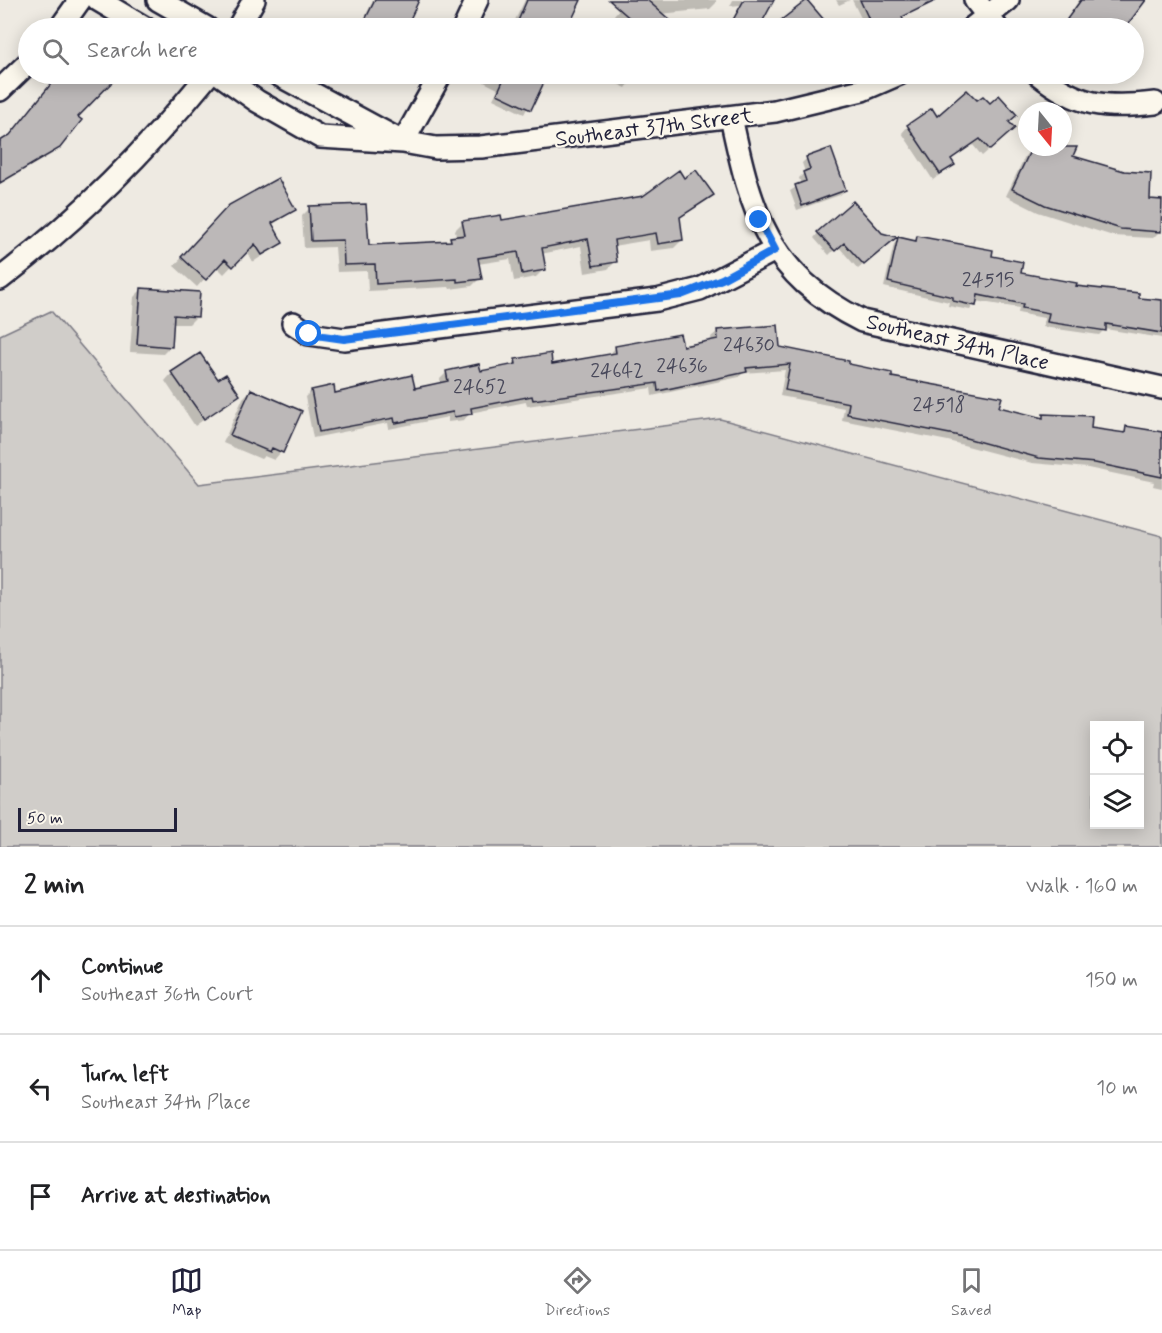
<!DOCTYPE html>
<html lang="en">
<head>
<meta charset="utf-8">
<style>
  :root { --surface:#fff; --page:#f2f2f2; --text:#202124; --muted:#757577; --line:#e0e0e0; --accent:#22223b }
  body { margin:0; font-family:Mynerve,sans-serif; background:var(--page); color:var(--text) }
  .controls { position:absolute; right:18px; bottom:18px; display:grid; overflow:hidden; border-radius:0px; box-shadow:0 3px 15px #0003 }
  .controls button { width:54px; height:54px; display:grid; place-items:center; padding:0; border:0; border-bottom:2px solid var(--line); background:var(--surface); color:var(--text); font:30px sans-serif }
  .compass { position:absolute; left:1018px; top:102px; width:54px; height:54px; border-radius:50%; background:var(--surface); box-shadow:0 3px 15px #0003; rotate:162deg }
  .scale { position:absolute; left:18px; bottom:15px; width:159px; box-sizing:border-box; padding-left:6px; border:3px solid #22223b; border-top:0; font-size:16px; line-height:21px; white-space:nowrap; color:#22223b; -webkit-text-stroke:4px #fbf7ec; paint-order:stroke }
  .stop { position:absolute; width:18px; height:18px; margin:-14px; border:4px solid #1a73e8; border-radius:50%; background:#fff }
  .stop.end { background:#1a73e8; border-color:#fff; box-shadow:0 2px 6px #0008 }
  .list { margin:0; padding:0; list-style:none }
  h2 { display:flex; justify-content:space-between; align-items:center; height:78px; margin:0; padding:0 24px; font-size:26px }
  h2 small { font-size:20px; font-weight:400; color:var(--muted) }
  .list li { display:grid; grid-template-columns:39px 1fr auto; gap:18px; align-items:center; box-sizing:border-box; height:108px; padding:0 24px; border-top:2px solid var(--line) }
  .list b { display:block; font-size:22px; white-space:nowrap }
  .list p { margin:0; font-size:20px; white-space:nowrap; color:var(--muted) }
  .list em { font-size:20px; font-style:normal; color:var(--muted) }
  .icon { flex:none; width:33px; height:33px; fill:none; stroke:currentColor; stroke-width:2; stroke-linecap:round; stroke-linejoin:round }
  .map { position:relative; flex:none; width:1162px; height:847px; overflow:hidden }
  .search { position:absolute; background:var(--surface); box-shadow:0 3px 15px #0003; left:18px; right:18px; top:18px; height:66px; display:flex; align-items:center; gap:15px; box-sizing:border-box; padding:0 21px; border-radius:33px; color:var(--muted); font-size:22px }
  .sheet { height:402px; background:var(--surface) }
  nav { display:flex; justify-content:space-around; align-items:center; box-sizing:border-box; height:84px; border-top:2px solid var(--line); background:var(--surface); font-size:16px; color:var(--muted) }
  nav a { display:grid; justify-items:center; gap:3px }
  nav .on { color:var(--accent) }
  .map>svg:first-child { display:block }
  .green { fill:#d0cdc9; stroke:#797882; stroke-width:1.5; fill-rule:evenodd }
  .shadow { fill:#0003 }
  .building { fill:#bcb8b8; stroke:#22223b; stroke-width:1.5 }
  .lines { fill:none; stroke-linecap:round; stroke-linejoin:round }
  .minor-casing { stroke:#22223b; stroke-width:26 }
  .minor { stroke:#fbf7ec; stroke-width:21 }
  .route { stroke:#1a73e8; stroke-width:8 }
  .labels { text-anchor:middle; stroke-width:4.5; stroke-linejoin:round; paint-order:stroke }
  .number-label { font-size:20px; fill:#48485a }
  .street-label { font-size:22px; fill:#22223b; stroke:#fbf7ec }
</style>
</head>
<body>
<div class="map">
<svg width="1162" height="847" viewBox="0 0 1162 847">
  <rect width="100%" height="100%" fill="#eeeae2"/>
  <filter id="ink" filterUnits="userSpaceOnUse"><feTurbulence type="fractalNoise" baseFrequency=".0167" numOctaves="2"/><feDisplacementMap in="SourceGraphic" scale="12" xChannelSelector="R" yChannelSelector="G"/><feConvolveMatrix kernelMatrix="1 2 1 2 8 2 1 2 1" color-interpolation-filters="sRGB"/></filter>
  <g filter="url(#ink)">
    <path class="green" d="M 51,311 L 199,484 L 720,419 L 1162,536 L 1162,847 L 0,847 L 0,335 ZM 1094,726 L 1140,726 L 1140,824 L 1094,824 Z"/>
    <path class="shadow" d="M 373,0 L 417,0 L 407,28 L 360,28 Z
      M 525,0 L 579,0 L 567,28 L 511,28 Z
      M 627,0 L 716,0 L 716,3 L 710,9 L 660,14 L 677,28 L 620,28 L 622,23 L 614,15 Z
      M 733,0 L 772,0 L 757,28 L 735,28 L 729,26 L 740,5 L 730,6 Z
      M 836,0 L 850,0 L 839,5 Z
      M 852,0 L 917,0 L 920,7 L 901,19 L 905,27 L 903,28 L 866,28 Z
      M 1079,0 L 1144,0 L 1123,28 L 1068,28 L 1063,25 Z
      M 807,1 L 821,28 L 773,28 Z
      M 68,74 L 118,74 L 76,117 L 52,154 L 0,184 L 0,142 L 9,137 L 39,98 L 45,93 L 47,94 Z
      M 344,74 L 363,74 L 357,80 Z
      M 368,74 L 384,74 L 379,78 Z
      M 488,74 L 546,74 L 524,114 L 493,99 L 498,89 L 484,82 Z
      M 598,74 L 644,74 L 638,79 L 634,77 L 626,88 Z
      M 977,103 L 1008,123 L 1006,135 L 982,156 L 973,145 L 950,160 L 953,164 L 933,180 L 902,133 L 908,126 Z
      M 1063,145 L 1074,150 L 1071,157 L 1160,231 L 1153,238 L 1113,236 L 1038,212 L 1006,196 L 1025,156 L 1032,149 L 1063,147 Z
      M 807,158 L 845,190 L 840,195 L 797,210 L 790,191 L 801,184 L 799,178 L 805,172 L 802,163 Z
      M 684,180 L 712,194 L 679,219 L 682,240 L 674,248 L 650,251 L 649,240 L 613,246 L 616,261 L 608,269 L 585,273 L 581,246 L 541,254 L 544,269 L 536,277 L 514,281 L 510,259 L 478,264 L 480,278 L 472,286 L 450,289 L 449,287 L 368,291 L 367,271 L 337,272 L 335,247 L 304,248 L 302,216 L 310,208 L 367,247 L 447,242 L 456,237 L 455,230 L 463,222 L 501,222 L 643,197 Z
      M 294,210 L 272,225 L 282,243 L 253,262 L 247,250 L 224,274 L 216,266 L 197,287 L 174,266 L 225,212 Z
      M 818,233 L 890,242 L 858,269 L 838,246 L 829,255 L 814,238 Z
      M 917,238 L 990,258 L 1019,275 L 1137,300 L 1162,302 L 1162,338 L 1105,329 L 1099,335 L 1043,327 L 1044,318 L 1018,313 L 1019,308 L 976,301 L 970,310 L 948,306 L 949,302 L 884,287 L 894,244 L 899,239 L 913,242 Z
      M 142,289 L 197,316 L 189,324 L 172,324 L 171,346 L 163,354 L 130,352 L 134,297 Z
      M 718,331 L 1040,419 L 1044,415 L 1089,429 L 1121,434 L 1127,428 L 1162,435 L 1162,488 L 1153,486 L 1154,482 L 1088,468 L 1032,463 L 948,441 L 842,420 L 844,408 L 780,396 L 785,370 L 743,373 L 739,377 L 652,396 L 651,388 L 527,406 L 526,402 L 470,413 L 464,420 L 448,422 L 448,417 L 389,429 L 388,423 L 313,438 L 305,397 L 311,391 L 334,395 L 414,389 L 441,384 L 440,379 L 447,372 L 480,373 L 509,367 L 516,361 L 551,366 L 609,355 L 615,348 L 681,348 L 712,342 L 711,337 Z
      M 172,373 L 217,381 L 238,394 L 195,426 L 165,381 Z
      M 251,390 L 300,412 L 281,452 L 274,460 L 264,456 L 261,459 L 223,443 L 243,398 Z"/>
    <path class="building" d="M 375,0 L 419,0 L 406,28 L 361,28 Z
      M 527,0 L 581,0 L 568,28 L 515,28 Z
      M 609,0 L 647,0 L 679,28 L 641,28 Z
      M 744,0 L 774,0 L 759,28 L 749,28 L 733,20 Z
      M 807,0 L 831,28 L 771,28 Z
      M 860,0 L 937,0 L 902,17 L 907,28 L 873,28 Z
      M 1081,0 L 1146,0 L 1125,28 L 1080,28 L 1067,19 Z
      M 59,74 L 120,74 L 78,117 L 82,120 L 60,148 L 0,183 L 0,141 L 10,135 Z
      M 506,74 L 533,74 L 545,80 L 531,110 L 497,94 Z
      M 967,90 L 977,100 L 983,96 L 990,103 L 999,95 L 1017,115 L 1009,122 L 1015,128 L 990,150 L 980,139 L 951,159 L 955,165 L 940,174 L 907,125 L 932,108 L 937,116 Z
      M 1032,147 L 1077,147 L 1073,156 L 1124,171 L 1151,173 L 1150,199 L 1162,200 L 1161,232 L 1121,229 L 1045,205 L 1012,189 Z
      M 831,148 L 846,190 L 802,206 L 795,185 L 806,181 L 803,172 L 810,169 L 806,157 Z
      M 679,170 L 684,178 L 696,170 L 714,195 L 680,217 L 683,240 L 658,244 L 656,233 L 614,240 L 617,262 L 593,266 L 588,239 L 542,248 L 546,270 L 522,274 L 518,252 L 478,258 L 482,279 L 457,282 L 457,279 L 376,284 L 375,264 L 344,265 L 343,240 L 311,241 L 309,206 L 366,204 L 369,245 L 451,241 L 450,237 L 465,235 L 462,221 L 501,215 L 502,220 L 643,196 Z
      M 278,178 L 296,210 L 272,223 L 283,243 L 262,255 L 255,244 L 233,267 L 225,259 L 206,280 L 181,257 L 229,205 Z
      M 853,201 L 882,233 L 897,237 L 864,265 L 844,243 L 835,251 L 817,232 Z
      M 917,236 L 993,250 L 992,256 L 1023,262 L 1021,273 L 1077,283 L 1076,286 L 1139,293 L 1139,298 L 1162,300 L 1162,333 L 1106,324 L 1106,331 L 1047,322 L 1049,313 L 1022,308 L 1023,304 L 978,295 L 976,306 L 953,301 L 953,297 L 888,282 L 898,237 L 916,241 Z
      M 141,288 L 200,292 L 198,317 L 174,315 L 172,347 L 137,344 Z
      M 778,325 L 780,347 L 849,361 L 849,364 L 892,373 L 892,377 L 1002,397 L 999,407 L 1043,418 L 1043,414 L 1092,416 L 1091,428 L 1125,433 L 1126,426 L 1162,432 L 1162,477 L 1095,463 L 1039,458 L 955,435 L 847,414 L 849,403 L 785,390 L 790,364 L 746,368 L 747,372 L 658,391 L 657,383 L 533,400 L 532,396 L 471,408 L 472,414 L 454,417 L 453,412 L 395,423 L 394,418 L 319,432 L 311,390 L 334,385 L 335,393 L 412,375 L 415,388 L 448,381 L 446,371 L 479,364 L 481,371 L 516,364 L 515,359 L 551,353 L 552,364 L 616,353 L 615,346 L 680,334 L 683,346 L 718,339 L 717,330 Z
      M 200,353 L 218,379 L 226,374 L 240,395 L 204,419 L 171,372 Z
      M 251,389 L 302,411 L 283,453 L 272,448 L 270,452 L 230,435 Z"/>
    <g class="lines">
      <g class="minor-casing">
        <path id="minor" d="M 98,0 L 145,28
          M 158,0 L 207,28
          M 975,0 L 997,28
          M 60,28 L 80,0
          M 238,28 L 254,0
          M 464,28 L 477,0
          M 972,28 L 1008,0
          M 219,74 L 257,101 L 320,137 L 403,142 L 436,148 L 481,147 L 775,111 L 862,90 L 899,74
          M 277,74 L 397,139
          M 1038,74 C 1078,106 1104,109 1155,103
          M 0,90 L 28,63
          M 731,117 C 751,212 768,275 862,321 L 1162,388
          M 403,142 L 441,74
          M 0,279 C 81,217 145,152 209,74
          M 293,323 L 309,334 L 344,339 L 657,300 L 700,289 L 775,250"/>
      </g>
      <use href="#minor" class="minor"/>
    </g>
  </g>
  <g class="lines" filter="url(#ink)">
    <path class="route" d="M 309,334 L 344,339 L 681,295 L 722,279 L 775,250 L 759,220"/>
  </g>
  <g class="labels">
    <g class="number-label">
      <text x="988" y="286">24515</text>
      <text x="749" y="351">24630</text>
      <text x="682" y="372">24636</text>
      <text x="617" y="377">24642</text>
      <text x="480" y="393">24652</text>
      <text x="939" y="411">24518</text>
    </g>
    <g class="street-label">
      <text transform="translate(654 126) rotate(-7)" y="8">Southeast 37th Street</text>
      <text transform="translate(958 341) rotate(13)" y="8">Southeast 34th Place</text>
    </g>
  </g>
</svg>
<div class="controls">
<button><svg class="icon" aria-label="locate" viewBox="0 0 24 24"><circle cx="12" cy="12" r="6"/><path d="M12 2v4M12 18v4M2 12h4M18 12h4"/></svg></button>
<button><svg class="icon" aria-label="layers" viewBox="0 0 24 24"><path d="M12 4l9 5-9 5-9-5zM3 14l9 5 9-5"/></svg></button>
</div>
<svg class="compass" viewBox="-18 -18 36 36"><path d="M0-13l5 13h-10z" fill="#e53935"/><path d="M0 13l5-13h-10z" fill="#757577"/></svg>
<div class="scale">50 m</div>
<div class="stop" style="left:309px;top:334px"></div>
<div class="stop end" style="left:759px;top:220px"></div>
<div class="search"><svg class="icon" aria-label="search" viewBox="0 0 24 24"><circle cx="10" cy="10" r="6"/><path d="M15 15l6 6"/></svg>Search here</div>
</div>
<section class="sheet">
<h2>2 min<small>Walk · 160 m</small></h2>
<ul class="list">
<li><svg class="icon" aria-label="ahead" viewBox="0 0 24 24"><path d="M12 20V5M6 11l6-6 6 6"/></svg><div><b>Continue</b><p>Southeast 36th Court</p></div><em>150 m</em></li>
<li><svg class="icon" aria-label="left" viewBox="0 0 24 24"><path d="M17 20v-9H6M10 6l-5 5 5 5"/></svg><div><b>Turn left</b><p>Southeast 34th Place</p></div><em>10 m</em></li>
<li><svg class="icon" aria-label="arrive" viewBox="0 0 24 24"><path d="M6 21V4h12l-3 4 3 4H6"/></svg><div><b>Arrive at destination</b></div></li>
</ul>
</section>
<nav>
<a class="on"><svg class="icon" aria-label="map" viewBox="0 0 24 24"><path d="M3 6l6-2 6 2 6-2v14l-6 2-6-2-6 2zM9 4v14M15 6v14"/></svg>Map</a>
<a><svg class="icon" aria-label="directions" viewBox="0 0 24 24"><path d="M12 3l9 9-9 9-9-9zM9 14v-3h6M13 9l2 2-2 2"/></svg>Directions</a>
<a><svg class="icon" aria-label="saved" viewBox="0 0 24 24"><path d="M7 4h10v16l-5-4-5 4z"/></svg>Saved</a>
</nav>
</body>
</html>
